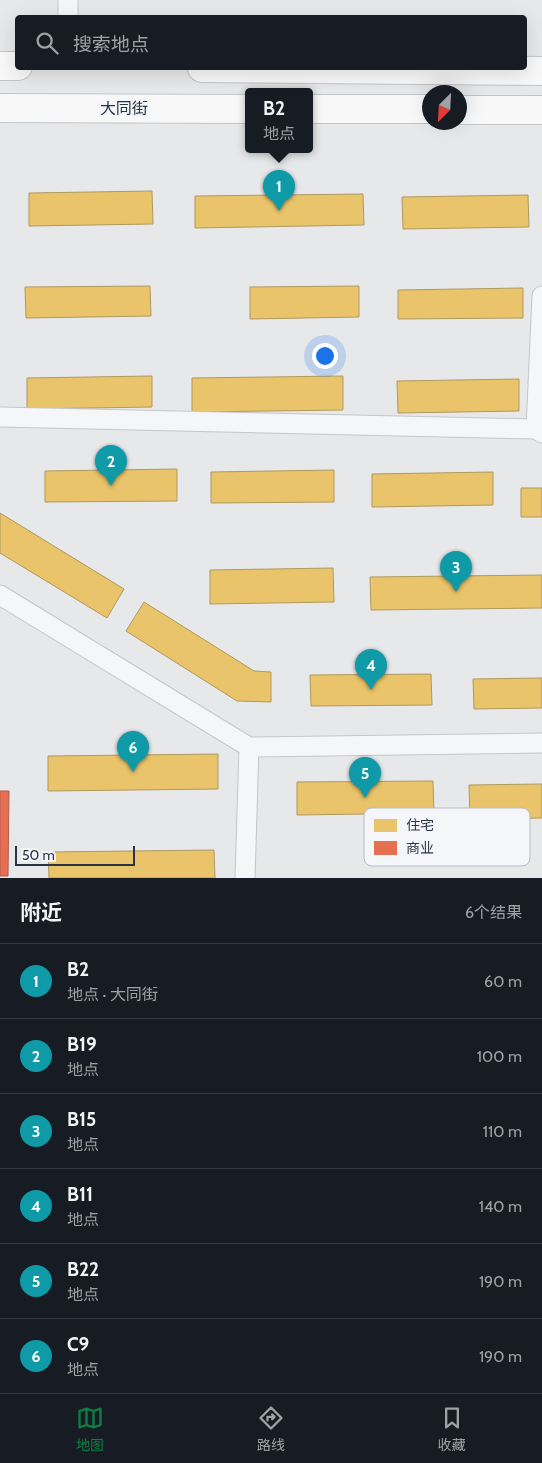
<!DOCTYPE html>
<html lang="zh">
<head>
<meta charset="utf-8">
<style>
  :root { --surface:#171b24; --page:#242831; --text:#f1f3f6; --muted:#9ea1a6; --line:#363941; --accent:#0b8043 }
  body { margin:0; font-family:Cabin,"Noto Sans SC",sans-serif; background:var(--page); color:var(--text) }
  .compass { position:absolute; left:422px; top:85px; width:45px; height:45px; border-radius:50%; background:var(--surface); box-shadow:0 5px 20px #0002; rotate:204deg }
  .scale { position:absolute; left:15px; bottom:12px; width:120px; box-sizing:border-box; padding-left:5px; border:2px solid #2b3445; border-top:0; font-size:14px; line-height:18px; white-space:nowrap; color:#2b3445; -webkit-text-stroke:4px #f4f6f9; paint-order:stroke }
  .you { position:absolute; left:324px; top:355px; width:18px; height:18px; margin:-12px; border:4px solid #fff; border-radius:50%; background:#1a73e8; box-shadow:0 0 0 8px #1a73e833 }
  .badge { display:grid; place-items:center; width:32px; height:32px; border-radius:50%; background:var(--accent); color:#fff; font-size:16px; font-weight:700 }
  .pin { position:absolute; translate:-50% -41px; filter:drop-shadow(0 1px 2px #0008) }
  .pin::after { content:''; position:absolute; top:26px; width:18px; height:15px; background:inherit; clip-path:polygon(0 0,100% 0,50% 100%) }
  .popup { position:absolute; left:245px; top:88px; width:68px; height:65px; box-sizing:border-box; display:grid; place-content:center; border-radius:5px; background:var(--surface); filter:drop-shadow(0 1px 4px #0005); font-size:16px; white-space:nowrap; color:var(--muted) }
  .popup b { font-size:19px; color:var(--text) }
  .popup::after { content:''; position:absolute; left:50%; top:100%; margin-left:-10px; border:10px solid transparent; border-top-color:var(--surface) }
  .list { margin:0; padding:0; list-style:none }
  h2 { display:flex; justify-content:space-between; align-items:center; height:65px; margin:0; padding:0 20px; font-size:21px }
  h2 small { font-size:16px; font-weight:400; color:var(--muted) }
  .list li { display:grid; grid-template-columns:32px 1fr auto; gap:15px; align-items:center; box-sizing:border-box; height:75px; padding:0 20px; border-top:1px solid var(--line) }
  .list b { display:block; font-size:19px; white-space:nowrap }
  .list p { margin:0; font-size:16px; white-space:nowrap; color:var(--muted) }
  .list em { font-size:16px; font-style:normal; color:var(--muted) }
  .icon { flex:none; width:28px; height:28px; fill:none; stroke:currentColor; stroke-width:2; stroke-linecap:round; stroke-linejoin:round }
  .map { position:relative; flex:none; width:542px; height:878px; overflow:hidden }
  .search { position:absolute; background:var(--surface); box-shadow:0 5px 20px #0002; left:15px; right:15px; top:15px; height:55px; display:flex; align-items:center; gap:12px; box-sizing:border-box; padding:0 18px; border-radius:5px; color:var(--muted); font-size:19px }
  .sheet { height:515px; background:var(--surface) }
  nav { display:flex; justify-content:space-around; align-items:center; box-sizing:border-box; height:70px; border-top:1px solid var(--line); background:var(--surface); font-size:14px; color:var(--muted) }
  nav a { display:grid; justify-items:center; gap:2px }
  nav .on { color:var(--accent) }
  .map>svg:first-child { display:block }
  .homes { fill:#e9c46a; stroke:#b0995f }
  .shops { fill:#e76f51; stroke:#af5d4d }
  .lines { fill:none; stroke-linecap:round; stroke-linejoin:round }
  .street-casing { stroke:#c4c6c8; stroke-width:21 }
  .primary-casing { stroke:#c2c5c8; stroke-width:30 }
  .street { stroke:#f5f6f7; stroke-width:19 }
  .primary { stroke:#f8f8f8; stroke-width:28 }
  .labels { text-anchor:middle; stroke-width:5; stroke-linejoin:round; paint-order:stroke }
  .street-label { font-size:16px; fill:#2b3445; stroke:#f4f6f9 }
  .key { fill:#f4f6f9; stroke:#b8bcc3; stroke-width:1 }
  .key-label { font-size:14px; fill:#2b3445 }
</style>
</head>
<body>
<div class="map">
<svg width="542" height="878" viewBox="0 0 542 878">
  <rect width="100%" height="100%" fill="#e6e8ea"/>
  <path class="homes" d="M 152,191 L 153,224 L 29,226 L 29,193 Z
    M 363,194 L 364,225 L 195,228 L 195,196 Z
    M 528,195 L 529,227 L 403,229 L 402,197 Z
    M 150,286 L 151,316 L 26,318 L 25,287 Z
    M 359,286 L 359,317 L 250,319 L 250,287 Z
    M 523,288 L 523,318 L 398,319 L 398,290 Z
    M 152,376 L 152,407 L 27,409 L 27,378 Z
    M 343,376 L 343,410 L 192,412 L 192,378 Z
    M 519,379 L 519,411 L 398,413 L 397,381 Z
    M 177,469 L 177,501 L 45,502 L 45,471 Z
    M 334,470 L 334,502 L 211,503 L 211,472 Z
    M 493,472 L 493,505 L 372,507 L 372,474 Z
    M 521,488 L 542,488 L 542,517 L 521,517 Z
    M 0,513 L 124,589 L 107,618 L 0,553 Z
    M 333,568 L 334,602 L 210,604 L 210,570 Z
    M 542,575 L 542,608 L 371,610 L 370,577 Z
    M 144,602 L 254,671 L 271,672 L 271,702 L 237,701 L 126,631 Z
    M 431,674 L 432,705 L 311,706 L 310,675 Z
    M 542,678 L 542,708 L 474,709 L 473,679 Z
    M 218,754 L 218,789 L 48,791 L 48,756 Z
    M 433,781 L 434,813 L 297,815 L 297,782 Z
    M 542,784 L 542,818 L 470,819 L 469,785 Z
    M 214,850 L 215,878 L 49,878 L 48,852 Z"/>
  <path class="shops" d="M 0,791 L 9,791 L 8,876 L 0,876 Z"/>
  <g class="lines">
    <g class="street-casing">
      <path id="street" d="M 68,18 L 68,0
        M 0,417 L 536,429 L 542,433
        M 536,429 L 542,296
        M 0,595 L 249,747 L 542,743
        M 245,878 L 249,747"/>
    </g>
    <g class="primary-casing">
      <path id="primary" d="M 0,66 L 18,66
        M 202,68 L 542,71
        M 0,108 L 249,109
        M 309,109 L 430,109
        M 460,110 L 542,110"/>
    </g>
    <use href="#street" class="street"/>
    <use href="#primary" class="primary"/>
  </g>
  <g class="labels">
    <g class="street-label">
      <text x="124" y="114">大同街</text>
    </g>
  </g>
  <rect x="364" y="808" width="166" height="58" rx="8" class="key"/>
  <rect x="374" y="819" width="23" height="13" fill="#e9c46a"/>
  <rect x="374" y="841" width="23" height="14" fill="#e76f51"/>
  <g class="key-label">
    <text x="406" y="830">住宅</text>
    <text x="406" y="853">商业</text>
  </g>
</svg>
<svg class="compass" viewBox="-18 -18 36 36"><path d="M0-13l5 13h-10z" fill="#e53935"/><path d="M0 13l5-13h-10z" fill="#9ea1a6"/></svg>
<div class="scale">50 m</div>
<div class="you"></div>
<div class="pin badge" style="left:279px;top:211px;background:#0f9aa8">1</div>
<div class="popup"><b>B2</b>地点</div>
<div class="pin badge" style="left:111px;top:486px;background:#0f9aa8">2</div>
<div class="pin badge" style="left:456px;top:592px;background:#0f9aa8">3</div>
<div class="pin badge" style="left:371px;top:690px;background:#0f9aa8">4</div>
<div class="pin badge" style="left:365px;top:798px;background:#0f9aa8">5</div>
<div class="pin badge" style="left:133px;top:772px;background:#0f9aa8">6</div>
<div class="search"><svg class="icon" aria-label="search" viewBox="0 0 24 24"><circle cx="10" cy="10" r="6"/><path d="M15 15l6 6"/></svg>搜索地点</div>
</div>
<section class="sheet">
<h2>附近<small>6个结果</small></h2>
<ul class="list">
<li><span class="badge" style="background:#0f9aa8">1</span><div><b>B2</b><p>地点 · 大同街</p></div><em>60 m</em></li>
<li><span class="badge" style="background:#0f9aa8">2</span><div><b>B19</b><p>地点</p></div><em>100 m</em></li>
<li><span class="badge" style="background:#0f9aa8">3</span><div><b>B15</b><p>地点</p></div><em>110 m</em></li>
<li><span class="badge" style="background:#0f9aa8">4</span><div><b>B11</b><p>地点</p></div><em>140 m</em></li>
<li><span class="badge" style="background:#0f9aa8">5</span><div><b>B22</b><p>地点</p></div><em>190 m</em></li>
<li><span class="badge" style="background:#0f9aa8">6</span><div><b>C9</b><p>地点</p></div><em>190 m</em></li>
</ul>
</section>
<nav>
<a class="on"><svg class="icon" aria-label="map" viewBox="0 0 24 24"><path d="M3 6l6-2 6 2 6-2v14l-6 2-6-2-6 2zM9 4v14M15 6v14"/></svg>地图</a>
<a><svg class="icon" aria-label="directions" viewBox="0 0 24 24"><path d="M12 3l9 9-9 9-9-9zM9 14v-3h6M13 9l2 2-2 2"/></svg>路线</a>
<a><svg class="icon" aria-label="saved" viewBox="0 0 24 24"><path d="M7 4h10v16l-5-4-5 4z"/></svg>收藏</a>
</nav>
</body>
</html>
